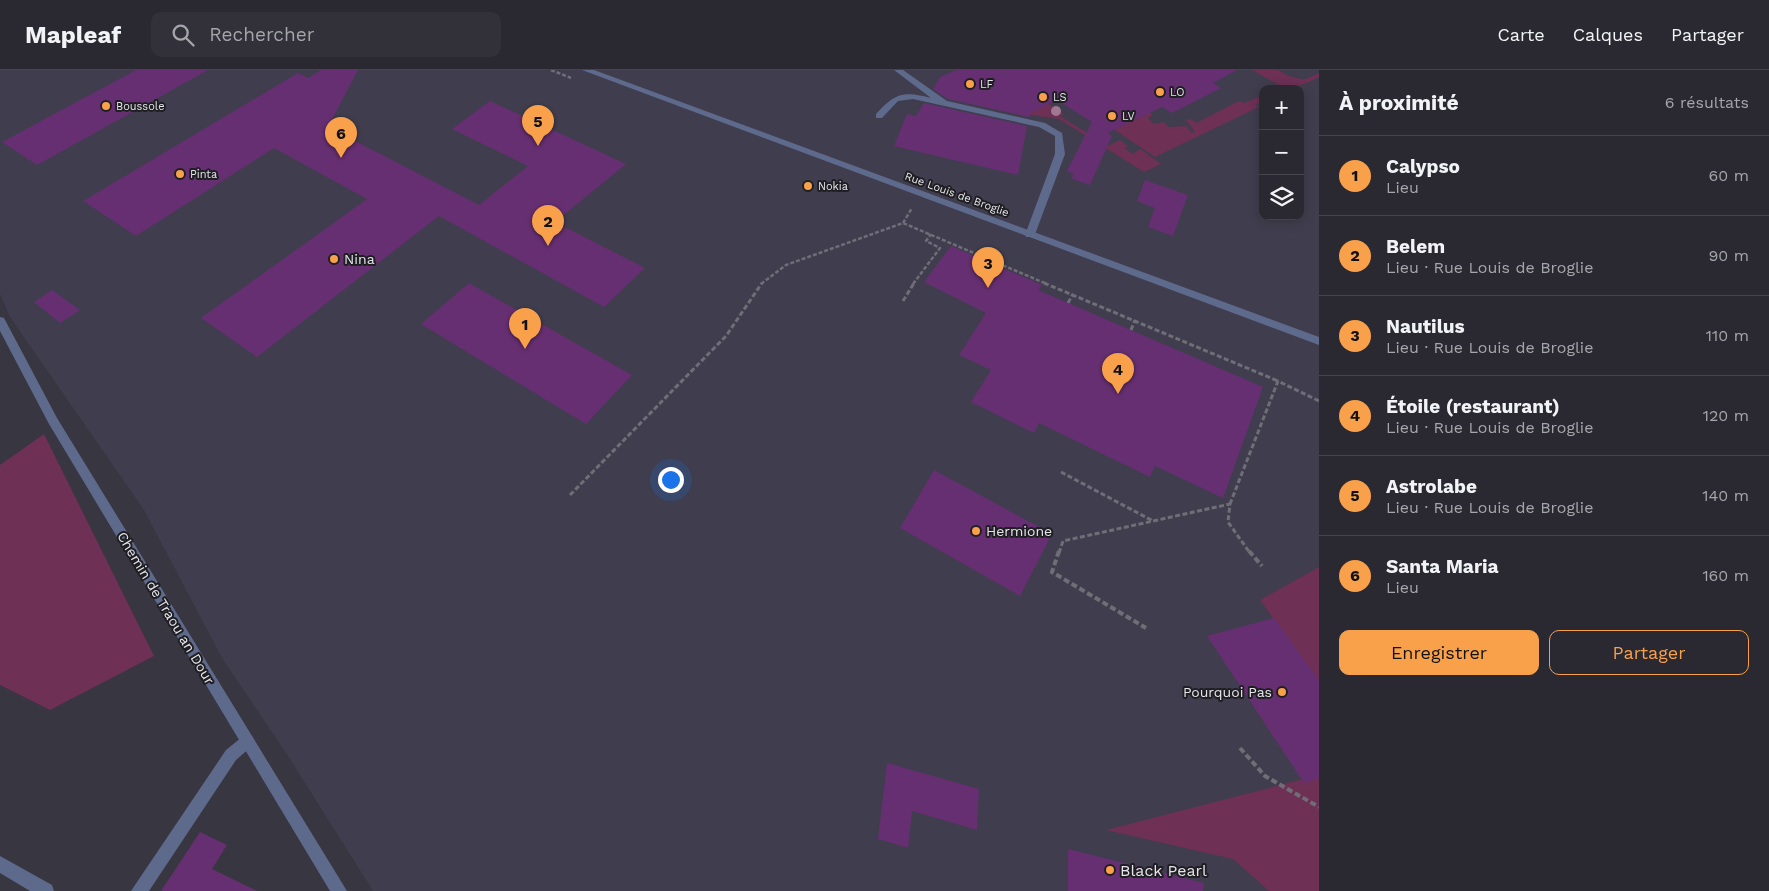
<!DOCTYPE html>
<html lang="fr">
<head>
<meta charset="utf-8">
<style>
  :root { --surface:#2a2830; --page:#323038; --text:#f1f3f6; --muted:#a5a6ab; --line:#46444c; --accent:#f8a14a }
  body { margin:0; font-family:"Work Sans",sans-serif; background:var(--page); color:var(--text) }
  .controls { position:absolute; right:15px; top:15px; display:grid; overflow:hidden; border-radius:10px; box-shadow:0 2px 12px #0003 }
  .controls button { width:45px; height:45px; display:grid; place-items:center; padding:0; border:0; border-bottom:1px solid var(--line); background:var(--surface); color:var(--text); font:25px sans-serif }
  .you { position:absolute; left:670px; top:409px; width:18px; height:18px; margin:-12px; border:4px solid #fff; border-radius:50%; background:#1a73e8; box-shadow:0 0 0 8px #1a73e833 }
  .badge { display:grid; place-items:center; width:32px; height:32px; border-radius:50%; background:var(--accent); color:#111; font-size:16px; font-weight:700 }
  .pin { position:absolute; translate:-50% -41px; filter:drop-shadow(0 1px 2px #0008) }
  .pin::after { content:''; position:absolute; top:26px; width:18px; height:15px; background:inherit; clip-path:polygon(0 0,100% 0,50% 100%) }
  .list { margin:0; padding:0; list-style:none }
  h2 { display:flex; justify-content:space-between; align-items:center; height:65px; margin:0; padding:0 20px; font-size:21px }
  h2 small { font-size:16px; font-weight:400; color:var(--muted) }
  .list li { display:grid; grid-template-columns:32px 1fr auto; gap:15px; align-items:center; box-sizing:border-box; height:80px; padding:0 20px; border-top:1px solid var(--line) }
  .list b { display:block; font-size:19px; white-space:nowrap }
  .list p { margin:0; font-size:16px; white-space:nowrap; color:var(--muted) }
  .list em { font-size:16px; font-style:normal; color:var(--muted) }
  .actions { display:flex; gap:10px; padding:15px 20px }
  .actions a { flex:1; padding:11px 0; border:1px solid var(--accent); border-radius:10px; text-align:center; font-size:18px; color:var(--accent) }
  .actions .main { background:var(--accent); color:#111 }
  .icon { flex:none; width:28px; height:28px; fill:none; stroke:currentColor; stroke-width:2; stroke-linecap:round; stroke-linejoin:round }
  .map { position:relative; flex:none; width:1319px; height:821px; overflow:hidden }
  header { display:flex; align-items:center; gap:30px; box-sizing:border-box; height:70px; padding:0 25px; background:var(--surface); border-bottom:1px solid var(--line) }
  header strong { font-size:24px }
  nav { display:flex; gap:28px; margin-inline-start:auto; font-size:18px }
  .search { width:350px; height:45px; background:var(--page); display:flex; align-items:center; gap:12px; box-sizing:border-box; padding:0 18px; border-radius:10px; color:var(--muted); font-size:19px }
  main { display:flex }
  aside { flex:1; background:var(--surface) }
  .map>svg:first-child { display:block }
  .built { fill:#403d4e; fill-rule:evenodd }
  .green { fill:#6e3055 }
  .building { fill:#662f72 }
  .lines { fill:none; stroke-linecap:round; stroke-linejoin:round }
  .path-far2 { stroke:#6f6e76; stroke-width:2.5; stroke-dasharray:4 2; stroke-linecap:butt }
  .path-far1 { stroke:#6f6e76; stroke-width:3; stroke-dasharray:5 2.5; stroke-linecap:butt }
  .path { stroke:#6f6e76; stroke-width:4; stroke-dasharray:6 3; stroke-linecap:butt }
  .service { fill:#5e6a8c; fill-rule:evenodd }
  .minor { fill:#5e6a8c; fill-rule:evenodd }
  .tertiary { fill:#5e6a8c; fill-rule:evenodd }
  .tree { fill:#9f7991 }
  .poi-dot { fill:#f8a14a; stroke:#1f1e23; stroke-width:2 }
  .labels { text-anchor:middle; stroke-width:4; stroke-linejoin:round; paint-order:stroke }
  .far-poi-label { font-size:11px; fill:#e6e5eb; stroke:#1f1e23; text-anchor:start }
  .far-street-label { font-size:11px; fill:#e6e5eb; stroke:#1f1e23 }
  .poi-label { font-size:14px; fill:#e6e5eb; stroke:#1f1e23; text-anchor:start }
  .street-label { font-size:14px; fill:#e6e5eb; stroke:#1f1e23 }
  .near-poi-label { font-size:16px; fill:#e6e5eb; stroke:#1f1e23; text-anchor:start }
</style>
</head>
<body>
<header>
<strong>Mapleaf</strong>
<div class="search"><svg class="icon" aria-label="search" viewBox="0 0 24 24"><circle cx="10" cy="10" r="6"/><path d="M15 15l6 6"/></svg>Rechercher</div>
<nav><a>Carte</a><a>Calques</a><a>Partager</a></nav>
</header>
<main>
<div class="map">
<svg width="1319" height="821" viewBox="0 0 1319 821">
  <rect width="100%" height="100%" fill="#383640"/>
  <path class="built" d="M 0,0 L 1319,0 L 1319,821 L 373,821 L 290,689 L 222,588 L 144,440 L 10,247 L 0,224 ZM 1263,19 L 1300,19 L 1300,146 L 1263,146 Z"/>
  <path class="green" d="M 1252,0 L 1278,0 L 1289,6 L 1301,9 L 1306,9 L 1319,3 L 1319,7 C 1286,24 1283,17 1252,0 Z
    M 1263,25 L 1263,33 L 1255,34 L 1259,37 L 1155,87 L 1106,54 L 1135,32 L 1153,45 L 1148,48 L 1154,54 L 1164,52 L 1168,57 L 1186,56 L 1192,63 L 1195,62 L 1186,50 L 1191,49 L 1196,53 L 1239,31 L 1244,33 Z
    M 1049,34 L 1064,44 L 1060,46 L 1108,76 L 1120,70 L 1128,76 L 1124,78 L 1133,84 L 1140,79 L 1161,94 L 1144,102 L 1059,49 L 1018,43 Z
    M 44,364 L 154,586 L 50,640 L 0,615 L 0,395 Z
    M 1319,497 L 1319,611 L 1260,530 Z
    M 1319,705 L 1319,821 L 1269,821 L 1233,789 L 1106,760 Z"/>
  <path class="building" d="M 136,0 L 208,0 L 37,95 L 2,72 Z
    M 321,0 L 358,0 L 328,57 L 479,135 L 528,96 L 452,59 L 490,31 L 626,94 L 555,152 L 645,198 L 604,237 L 439,146 L 257,287 L 201,248 L 367,129 L 274,78 L 136,166 L 83,131 L 298,3 L 308,8 Z
    M 956,0 L 1237,0 L 1213,13 L 1221,18 L 1172,43 L 1162,37 L 1108,63 L 1112,66 L 1090,115 L 1072,109 L 1073,104 L 1067,101 L 1092,52 L 1057,30 L 1030,43 L 1029,47 L 948,29 L 933,19 L 940,7 Z
    M 924,33 L 1027,56 L 1018,105 L 894,76 L 907,44 L 916,46 Z
    M 1145,110 L 1188,125 L 1173,166 L 1148,157 L 1155,138 L 1137,131 Z
    M 951,176 L 1042,215 L 1038,220 L 1263,317 L 1223,428 L 1155,396 L 1150,407 L 1039,353 L 1034,363 L 971,332 L 991,300 L 959,285 L 986,243 L 924,212 Z
    M 469,213 L 632,305 L 586,354 L 421,254 Z
    M 52,220 L 80,240 L 60,253 L 34,232 Z
    M 934,400 L 1052,464 L 1020,526 L 900,458 Z
    M 1274,548 L 1319,610 L 1319,708 L 1304,713 L 1207,566 Z
    M 887,693 L 979,719 L 977,760 L 912,741 L 908,778 L 878,769 Z
    M 200,762 L 227,775 L 212,799 L 257,821 L 161,821 Z
    M 1068,779 L 1204,813 L 1203,821 L 1068,821 Z"/>
  <g class="lines">
    <path class="path-far2" d="M 551,0 L 571,8
      M 903,153 L 912,138
      M 761,214 L 786,195 L 903,153 L 1047,214
      M 913,214 L 940,178 L 926,171 L 931,164"/>
    <path class="path-far1" d="M 1044,213 L 1278,311
      M 903,231 L 914,213
      M 1068,233 L 1073,224
      M 1131,260 L 1135,250
      M 1061,402 L 1153,451
      M 570,425 L 726,266 L 762,213
      M 1230,434 L 1278,311 L 1319,331
      M 1059,483 L 1063,471 L 1230,434 L 1228,452 L 1250,483"/>
    <path class="path" d="M 1059,481 L 1052,502 L 1146,558
      M 1249,481 L 1262,496
      M 1240,678 L 1265,706 L 1319,737"/>
    <path class="service" d="M 894,0 L 903,0 L 947,31 L 1045,53 L 1062,63 L 1065,84 L 1034,167 L 1026,167 L 1025,165 L 1055,84 L 1055,66 L 1039,57 L 913,29 L 898,31 L 882,48 L 876,48 L 876,44 C 896,23 902,21 931,28 Z
      M 247,663 L 252,666 L 255,671 L 252,676 L 236,690 L 149,821 L 131,821 L 226,680 Z
      M 0,786 L 52,815 L 54,821 L 30,821 L 0,803 Z"/>
    <path class="minor" d="M 0,247 L 4,248 L 57,348 L 347,821 L 330,821 L 49,354 L 0,261 Z"/>
    <path class="tertiary" d="M 582,0 L 594,0 L 1319,267 L 1319,275 Z"/>
  </g>
  <circle class="tree" cx="1056" cy="41" r="5"/>
  <g class="poi-dot">
    <circle cx="970" cy="14" r="5"/>
    <circle cx="1160" cy="22" r="5"/>
    <circle cx="1043" cy="27" r="5"/>
    <circle cx="106" cy="36" r="5"/>
    <circle cx="1112" cy="46" r="5"/>
    <circle cx="180" cy="104" r="5"/>
    <circle cx="808" cy="116" r="5"/>
    <circle cx="334" cy="189" r="5"/>
    <circle cx="976" cy="461" r="5"/>
    <circle cx="1282" cy="622" r="5"/>
    <circle cx="1110" cy="800" r="5"/>
  </g>
  <g class="labels">
    <g class="far-poi-label">
      <text x="980" y="18">LF</text>
      <text x="1170" y="26">LO</text>
      <text x="1053" y="31">LS</text>
      <text x="116" y="40">Boussole</text>
      <text x="1122" y="50">LV</text>
      <text x="190" y="108">Pinta</text>
      <text x="818" y="120">Nokia</text>
    </g>
    <g class="far-street-label">
      <text transform="translate(957 124) rotate(20)" y="4">Rue Louis de Broglie</text>
    </g>
    <g class="poi-label">
      <text x="344" y="194">Nina</text>
      <text x="986" y="466">Hermione</text>
      <text x="1272" y="627" text-anchor="end">Pourquoi Pas</text>
    </g>
    <g class="street-label">
      <text transform="translate(166 538) rotate(59)" y="5">Chemin de Traou an Dour</text>
    </g>
    <g class="near-poi-label">
      <text x="1120" y="806">Black Pearl</text>
    </g>
  </g>
</svg>
<div class="controls">
<button>+</button>
<button>−</button>
<button><svg class="icon" aria-label="layers" viewBox="0 0 24 24"><path d="M12 4l9 5-9 5-9-5zM3 14l9 5 9-5"/></svg></button>
</div>
<div class="you"></div>
<div class="pin badge" style="left:525px;top:279px">1</div>
<div class="pin badge" style="left:548px;top:176px">2</div>
<div class="pin badge" style="left:988px;top:218px">3</div>
<div class="pin badge" style="left:1118px;top:324px">4</div>
<div class="pin badge" style="left:538px;top:76px">5</div>
<div class="pin badge" style="left:341px;top:88px">6</div>
</div>
<aside>
<h2>À proximité<small>6 résultats</small></h2>
<ul class="list">
<li><span class="badge">1</span><div><b>Calypso</b><p>Lieu</p></div><em>60 m</em></li>
<li><span class="badge">2</span><div><b>Belem</b><p>Lieu · Rue Louis de Broglie</p></div><em>90 m</em></li>
<li><span class="badge">3</span><div><b>Nautilus</b><p>Lieu · Rue Louis de Broglie</p></div><em>110 m</em></li>
<li><span class="badge">4</span><div><b>Étoile (restaurant)</b><p>Lieu · Rue Louis de Broglie</p></div><em>120 m</em></li>
<li><span class="badge">5</span><div><b>Astrolabe</b><p>Lieu · Rue Louis de Broglie</p></div><em>140 m</em></li>
<li><span class="badge">6</span><div><b>Santa Maria</b><p>Lieu</p></div><em>160 m</em></li>
</ul>
<div class="actions"><a class="main">Enregistrer</a><a>Partager</a></div>
</aside>
</main>
</body>
</html>
